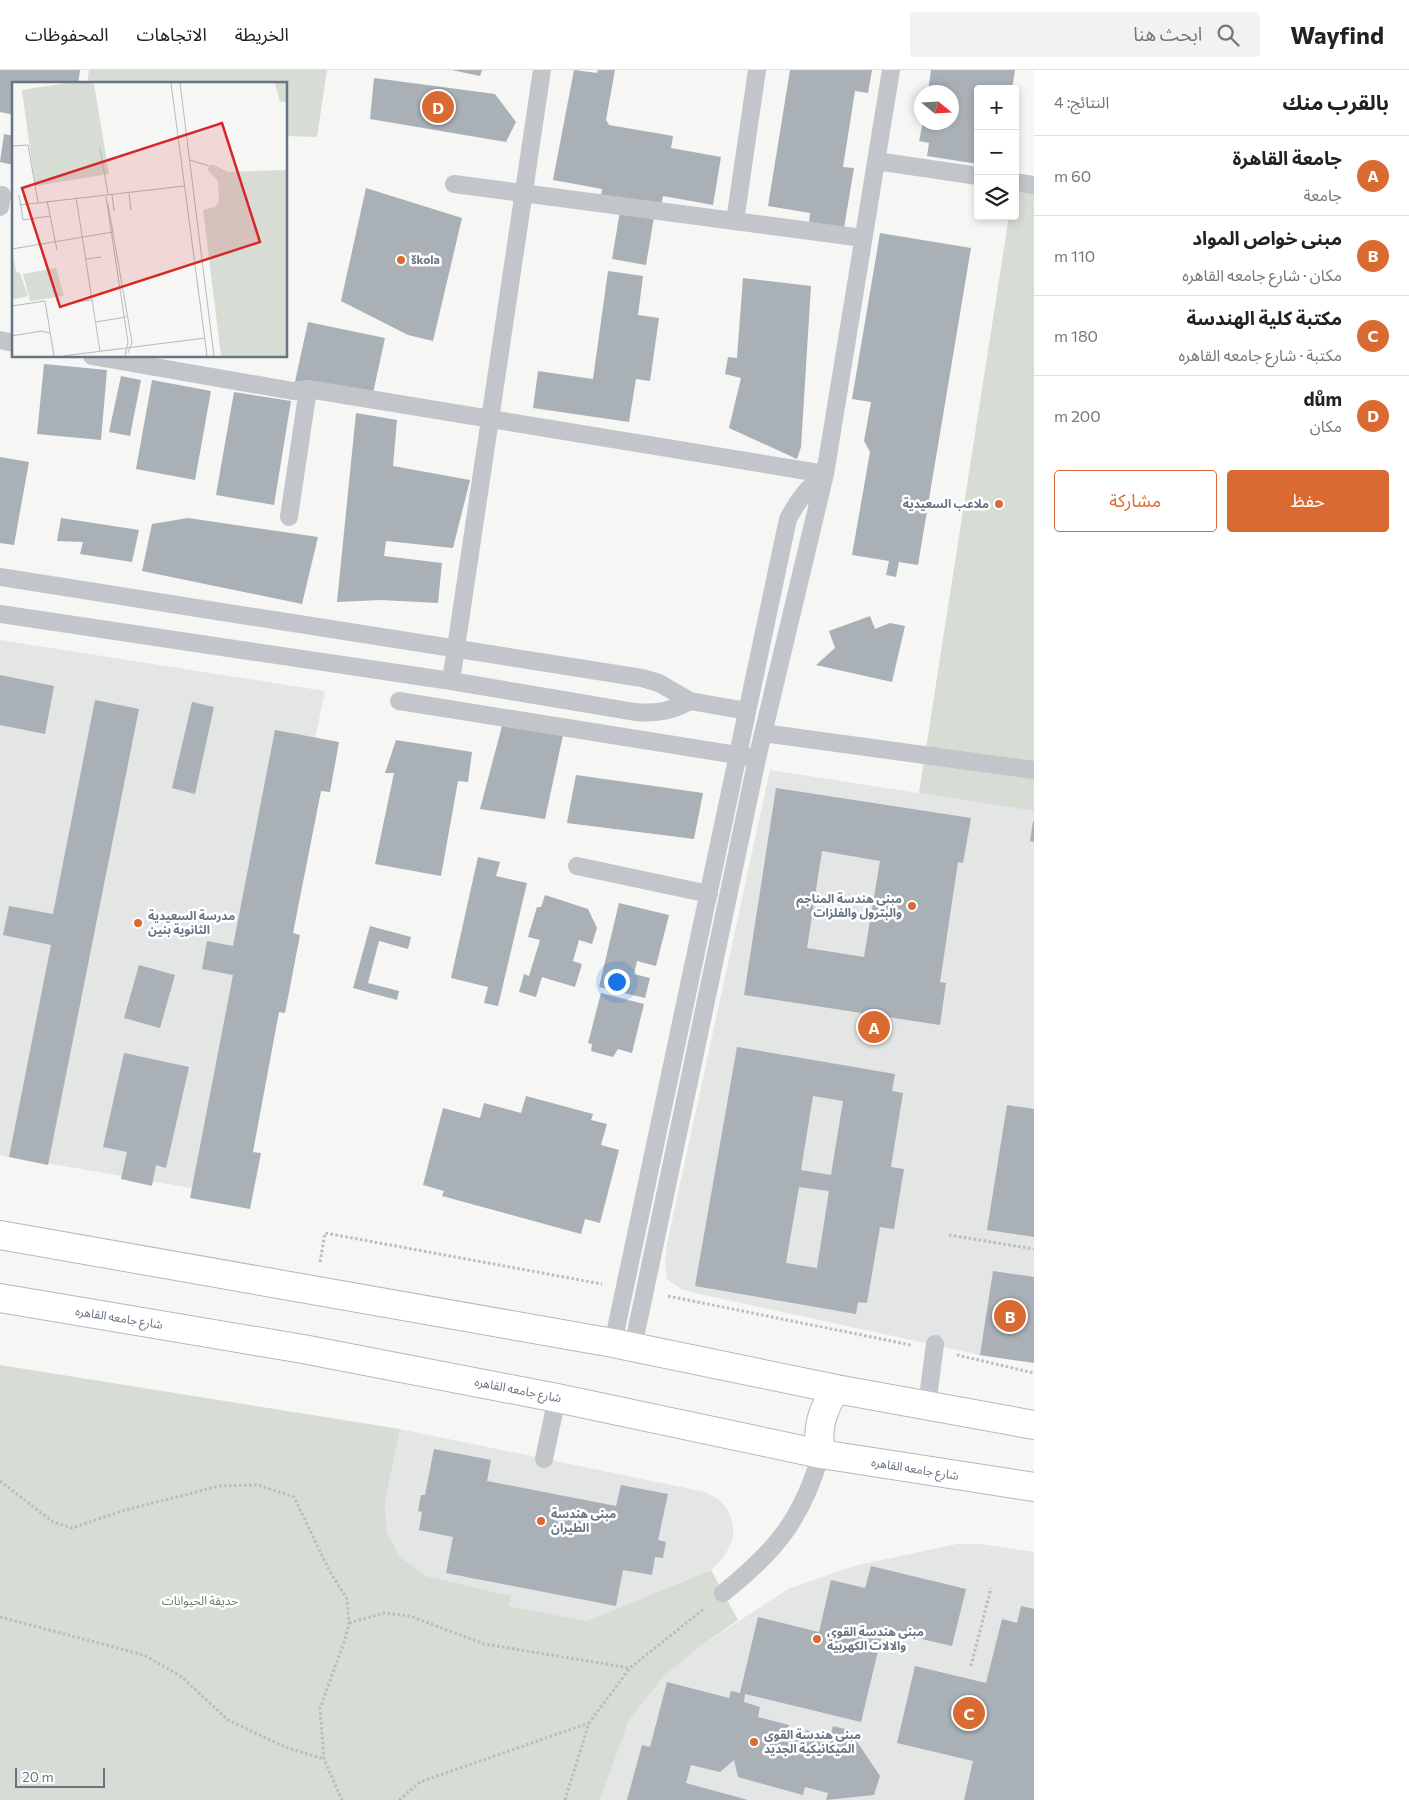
<!DOCTYPE html>
<html lang="ar">
<head>
<meta charset="utf-8">
<style>
  :root { --surface:#fff; --page:#f2f2f2; --text:#222; --muted:#767676; --line:#e0e0e0; --accent:#d86a32 }
  body { margin:0; font-family:Commissioner,"Noto Sans Arabic",sans-serif; background:var(--page); color:var(--text); direction:rtl }
  .controls { position:absolute; right:15px; top:15px; display:grid; overflow:hidden; border-radius:5px; box-shadow:0 2px 8px #0003 }
  .controls button { width:45px; height:45px; display:grid; place-items:center; padding:0; border:0; border-bottom:1px solid var(--line); background:var(--surface); color:var(--text); font:25px sans-serif }
  .compass { position:absolute; left:914px; top:15px; width:45px; height:45px; border-radius:50%; background:var(--surface); box-shadow:0 2px 8px #0003; rotate:108deg }
  .scale { position:absolute; left:15px; bottom:12px; width:90px; box-sizing:border-box; padding-left:5px; border:2px solid #677483; border-top:0; font-size:14px; line-height:18px; white-space:nowrap; color:#677483; -webkit-text-stroke:4px #fff; paint-order:stroke }
  .you { position:absolute; left:616px; top:911px; width:18px; height:18px; margin:-12px; border:4px solid #fff; border-radius:50%; background:#1a73e8; box-shadow:0 0 0 8px #1a73e833 }
  .badge { display:grid; place-items:center; width:32px; height:32px; border-radius:50%; background:var(--accent); color:#fff; font-size:16px; font-weight:700 }
  .pin { position:absolute; translate:-50% -50%; border:2px solid #fff; box-shadow:0 1px 5px #0006 }
  .list { margin:0; padding:0; list-style:none }
  h2 { display:flex; justify-content:space-between; align-items:center; height:65px; margin:0; padding:0 20px; font-size:21px }
  h2 small { font-size:16px; font-weight:400; color:var(--muted) }
  .list li { display:grid; grid-template-columns:32px 1fr auto; gap:15px; align-items:center; box-sizing:border-box; height:80px; padding:0 20px; border-top:1px solid var(--line) }
  .list b { display:block; font-size:19px; white-space:nowrap }
  .list p { margin:0; font-size:16px; white-space:nowrap; color:var(--muted) }
  .list em { font-size:16px; font-style:normal; color:var(--muted) }
  .actions { display:flex; gap:10px; padding:15px 20px }
  .actions a { flex:1; padding:11px 0; border:1px solid var(--accent); border-radius:5px; text-align:center; font-size:18px; color:var(--accent) }
  .actions .main { background:var(--accent); color:#fff }
  .icon { flex:none; width:28px; height:28px; fill:none; stroke:currentColor; stroke-width:2; stroke-linecap:round; stroke-linejoin:round }
  .map { position:relative; flex:none; width:1034px; height:1730px; overflow:hidden; direction:ltr }
  header { display:flex; align-items:center; gap:30px; box-sizing:border-box; height:70px; padding:0 25px; background:var(--surface); border-bottom:1px solid var(--line) }
  header strong { font-size:24px }
  nav { display:flex; gap:28px; margin-inline-start:auto; font-size:18px }
  .search { width:350px; height:45px; background:var(--page); display:flex; align-items:center; gap:12px; box-sizing:border-box; padding:0 18px; border-radius:5px; color:var(--muted); font-size:19px }
  main { display:flex }
  aside { flex:1; background:var(--surface) }
  .map>svg:first-child { display:block }
  .built { fill:#e4e5e5 }
  .green { fill:#d7ddd5 }
  .building { fill:#a9b0b6; fill-rule:evenodd }
  .lines { fill:none; stroke-linecap:round; stroke-linejoin:round }
  .primary-casing { stroke:#b5b9bd; stroke-width:30 }
  .path { stroke:#babcbf; stroke-width:3; stroke-dasharray:2.5 2.5; stroke-linecap:butt }
  .service { stroke:#c2c5c9; stroke-width:18 }
  .primary { stroke:#fff; stroke-width:28 }
  .poi-dot { fill:#d86a32; stroke:#fff; stroke-width:2 }
  .labels { text-anchor:middle; stroke-width:5; stroke-linejoin:round; paint-order:stroke }
  .poi-label { font-size:12px; font-weight:bold; fill:#677483; stroke:#fff; text-anchor:start }
  .street-label { font-size:12px; fill:#677483; stroke:#fff }
  .park-label { font-size:12px; fill:#687a66; stroke:#fff }
  .inset-road { fill:none; stroke:#b4bac0; stroke-width:1 }
  .view { fill:#d62828; fill-opacity:0.15; stroke:#d62828; stroke-width:2.5 }
  .inset-edge { fill:none; stroke:#677483; stroke-width:2.5 }
</style>
</head>
<body>
<header>
<strong>Wayfind</strong>
<div class="search"><svg class="icon" aria-label="search" viewBox="0 0 24 24"><circle cx="10" cy="10" r="6"/><path d="M15 15l6 6"/></svg>ابحث هنا</div>
<nav><a>الخريطة</a><a>الاتجاهات</a><a>المحفوظات</a></nav>
</header>
<main>
<aside>
<h2>بالقرب منك<small>النتائج: 4</small></h2>
<ul class="list">
<li><span class="badge">A</span><div><b>جامعة القاهرة</b><p>جامعة</p></div><em>60 m</em></li>
<li><span class="badge">B</span><div><b>مبنى خواص المواد</b><p>مكان · شارع جامعه القاهره</p></div><em>110 m</em></li>
<li><span class="badge">C</span><div><b>مكتبة كلية الهندسة</b><p>مكتبة · شارع جامعه القاهره</p></div><em>180 m</em></li>
<li><span class="badge">D</span><div><b>dům</b><p>مكان</p></div><em>200 m</em></li>
</ul>
<div class="actions"><a class="main">حفظ</a><a>مشاركة</a></div>
</aside>
<div class="map">
<svg width="1034" height="1730" viewBox="0 0 1034 1730">
  <rect width="100%" height="100%" fill="#f6f6f4"/>
  <path class="built" d="M 0,570 L 325,621 L 220,1123 L 0,1085 Z
    M 770,700 L 1034,741 L 1034,1293 L 980,1285 L 700,1224 L 681,1219 L 667,1209 L 665,1193 L 667,1174 Z
    M 400,1359 L 705,1422 L 718,1429 L 728,1440 L 733,1454 L 733,1469 L 724,1487 L 711,1500 L 587,1551 L 509,1536 L 511,1526 L 426,1506 L 400,1487 L 387,1462 L 385,1432 Z
    M 957,1474 L 981,1474 L 1034,1482 L 1034,1730 L 600,1730 L 629,1650 L 665,1605 L 702,1575 L 788,1519 L 854,1496 Z"/>
  <path class="green" d="M 89,0 L 327,0 L 317,67 L 286,66 L 286,14 L 87,14 Z
    M 1015,112 L 1034,115 L 1034,741 L 919,723 L 1009,146 L 1015,146 Z
    M 0,1295 L 400,1359 L 385,1432 L 387,1462 L 400,1487 L 426,1506 L 511,1526 L 509,1536 L 587,1551 L 711,1500 L 738,1550 L 702,1575 L 665,1605 L 629,1650 L 600,1730 L 0,1730 Z"/>
  <path class="building" d="M 0,0 L 80,0 L 78,14 L 14,14 L 14,45 L 0,42 Z
    M 452,0 L 482,0 L 480,6 Z
    M 574,0 L 597,3 L 598,0 L 615,0 L 606,50 L 609,55 L 673,66 L 671,78 L 721,87 L 713,135 L 663,126 L 661,136 L 601,126 L 602,119 L 553,110 Z
    M 790,0 L 872,0 L 868,23 L 855,21 L 843,97 L 854,98 L 844,158 L 809,153 L 810,143 L 768,136 Z
    M 931,0 L 1015,0 L 1012,19 L 978,19 L 978,94 L 927,86 L 929,73 L 919,71 L 923,52 L 952,52 L 952,22 L 928,22 Z
    M 374,8 L 495,24 L 516,52 L 506,72 L 370,49 Z
    M 4,64 L 14,66 L 14,95 L 0,92 Z
    M 366,118 L 462,148 L 433,271 L 408,265 L 341,231 Z
    M 620,141 L 654,147 L 646,195 L 612,189 Z
    M 880,163 L 971,178 L 918,495 L 899,492 L 896,507 L 886,505 L 889,491 L 852,485 L 870,382 L 864,371 L 871,332 L 852,329 Z
    M 608,201 L 643,206 L 638,245 L 659,248 L 650,311 L 636,309 L 629,352 L 533,338 L 538,301 L 593,309 Z
    M 743,208 L 811,216 L 801,377 L 797,389 L 729,358 L 741,308 L 725,304 L 728,287 L 737,288 Z
    M 308,252 L 385,268 L 370,337 L 293,321 Z
    M 44,294 L 107,300 L 101,370 L 37,364 Z
    M 121,306 L 141,310 L 130,366 L 109,362 Z
    M 152,310 L 211,321 L 195,410 L 136,399 Z
    M 234,322 L 291,331 L 274,435 L 216,425 Z
    M 356,343 L 397,350 L 393,396 L 470,410 L 453,478 L 386,471 L 384,486 L 442,493 L 438,533 L 381,530 L 337,532 Z
    M 0,387 L 29,392 L 14,475 L 0,473 Z
    M 61,448 L 139,460 L 132,492 L 80,484 L 83,472 L 57,471 Z
    M 188,448 L 318,467 L 302,534 L 142,501 L 152,454 Z
    M 870,546 L 875,559 L 890,553 L 905,556 L 892,612 L 816,595 L 835,578 L 829,561 Z
    M 0,605 L 54,616 L 45,664 L 0,655 Z
    M 95,630 L 139,639 L 48,1095 L 9,1087 L 51,875 L 3,865 L 9,836 L 53,844 Z
    M 192,632 L 214,637 L 195,724 L 172,718 Z
    M 502,656 L 563,665 L 545,749 L 480,739 Z
    M 275,660 L 339,672 L 330,722 L 321,721 L 293,863 L 300,865 L 285,943 L 279,942 L 253,1082 L 261,1083 L 250,1139 L 190,1128 L 233,905 L 202,899 L 207,871 L 233,876 Z
    M 396,670 L 472,682 L 468,712 L 458,711 L 441,806 L 375,794 L 394,703 L 385,703 Z
    M 576,705 L 703,723 L 694,769 L 567,753 Z
    M 776,718 L 971,748 L 963,793 L 958,792 L 940,912 L 946,913 L 940,955 L 744,925 ZM 822,781 L 880,791 L 864,887 L 807,878 Z
    M 1033,751 L 1034,751 L 1034,772 L 1030,771 Z
    M 478,787 L 500,792 L 496,806 L 527,813 L 498,936 L 484,933 L 488,917 L 451,908 Z
    M 545,825 L 588,839 L 597,858 L 592,874 L 579,870 L 573,891 L 582,894 L 575,917 L 542,907 L 536,927 L 519,922 L 524,904 L 529,906 L 540,870 L 528,867 L 537,837 L 541,837 Z
    M 619,833 L 669,845 L 656,896 L 637,891 L 634,904 L 650,908 L 645,928 L 599,917 Z
    M 370,856 L 411,867 L 408,879 L 379,871 L 368,913 L 399,921 L 397,930 L 353,918 Z
    M 139,895 L 175,905 L 160,958 L 124,948 Z
    M 601,923 L 644,934 L 632,983 L 618,979 L 613,987 L 591,981 L 592,974 L 588,973 Z
    M 737,977 L 895,1004 L 892,1021 L 903,1023 L 891,1097 L 904,1099 L 894,1159 L 880,1157 L 867,1233 L 858,1232 L 856,1244 L 695,1216 ZM 813,1026 L 843,1031 L 831,1105 L 801,1100 ZM 799,1117 L 829,1121 L 817,1198 L 786,1193 Z
    M 124,983 L 189,997 L 166,1098 L 156,1095 L 152,1116 L 121,1109 L 127,1082 L 103,1077 Z
    M 526,1026 L 593,1044 L 591,1050 L 607,1054 L 601,1075 L 619,1080 L 600,1153 L 585,1149 L 581,1164 L 442,1126 L 444,1121 L 423,1115 L 443,1038 L 480,1048 L 484,1033 L 521,1043 Z
    M 1007,1035 L 1034,1039 L 1034,1167 L 987,1160 Z
    M 993,1201 L 1034,1207 L 1034,1293 L 980,1285 Z
    M 434,1379 L 491,1390 L 487,1411 L 616,1436 L 621,1415 L 668,1424 L 658,1470 L 666,1472 L 663,1488 L 655,1487 L 652,1505 L 623,1500 L 616,1536 L 446,1503 L 453,1467 L 419,1460 L 422,1442 L 418,1441 L 421,1425 L 425,1425 Z
    M 871,1496 L 966,1519 L 952,1576 L 883,1560 L 861,1652 L 745,1624 L 744,1632 L 760,1637 L 758,1647 L 789,1655 L 786,1665 L 803,1670 L 806,1660 L 830,1666 L 833,1656 L 849,1660 L 880,1706 L 874,1725 L 826,1730 L 828,1723 L 805,1717 L 803,1725 L 738,1707 L 734,1690 L 720,1702 L 691,1695 L 686,1713 L 748,1730 L 627,1730 L 642,1675 L 650,1677 L 667,1612 L 729,1628 L 731,1621 L 740,1623 L 758,1547 L 819,1562 L 831,1510 L 865,1518 Z
    M 1021,1536 L 1034,1539 L 1034,1730 L 964,1730 L 973,1691 L 897,1673 L 915,1596 L 986,1613 L 1002,1549 L 1017,1553 Z"/>
  <g class="lines">
    <g class="primary-casing">
      <path id="primary" d="M 0,1165 L 613,1273 L 836,1319 L 1034,1355
        M 0,1228 L 303,1279 L 557,1328 L 821,1384 L 1034,1417
        M 821,1384 C 816,1359 822,1340 836,1319"/>
    </g>
    <path class="path" d="M 949,1165 L 1034,1179
      M 320,1192 L 325,1163 L 602,1214
      M 668,1226 L 911,1275
      M 957,1285 L 1034,1303
      M 0,1411 L 53,1452 L 72,1458 L 122,1441 L 219,1416 L 258,1415 L 294,1427 L 329,1500 L 347,1529 L 349,1553 L 344,1572 L 320,1638 L 324,1689 L 342,1730
      M 0,1547 L 144,1585 L 182,1607 L 228,1650 L 285,1677 L 324,1689
      M 349,1553 L 384,1543 L 410,1546 L 484,1574 L 630,1598
      M 971,1596 L 991,1518
      M 399,1730 L 420,1712 L 589,1653
      M 565,1730 L 589,1653 L 630,1598 L 705,1538"/>
    <path class="service" d="M 876,91 L 978,106
      M 1015,112 L 1034,115
      M 454,114 L 863,168
      M 0,137 L 2,125
      M 735,151 L 757,0
      M 0,270 L 14,273
      M 92,286 L 293,321 L 308,319 L 825,404
      M 289,447 L 308,319
      M 0,507 L 642,608 L 659,613 L 690,631 L 747,641
      M 0,544 L 451,611 L 635,642 C 656,644 671,641 690,631
      M 451,611 L 542,0
      M 399,631 L 749,687
      M 763,663 L 1034,700
      M 577,796 L 709,824
      M 613,1273 L 788,449 C 798,430 808,417 825,404
      M 633,1277 L 757,689 L 825,404 L 891,0
      M 927,1335 L 935,1274
      M 544,1389 L 557,1328
      M 723,1523 C 776,1481 802,1449 821,1384"/>
    <use href="#primary" class="primary"/>
  </g>
  <g class="poi-dot">
    <circle cx="401" cy="190" r="5"/>
    <circle cx="999" cy="434" r="5"/>
    <circle cx="912" cy="836" r="5"/>
    <circle cx="138" cy="853" r="5"/>
    <circle cx="541" cy="1451" r="5"/>
    <circle cx="817" cy="1569" r="5"/>
    <circle cx="754" cy="1672" r="5"/>
  </g>
  <g class="labels">
    <g class="poi-label">
      <text x="411" y="194">škola</text>
      <text x="989" y="438" text-anchor="end">ملاعب السعيدية</text>
      <text x="902" y="833" text-anchor="end">مبنى هندسة المناجم<tspan x="902" dy="14">والبترول والفلزات</tspan></text>
      <text x="148" y="850">مدرسة السعيدية<tspan x="148" dy="14">الثانوية بنين</tspan></text>
      <text x="551" y="1448">مبنى هندسة<tspan x="551" dy="14">الطيران</tspan></text>
      <text x="827" y="1566">مبنى هندسة القوى<tspan x="827" dy="14">والالات الكهربية</tspan></text>
      <text x="764" y="1669">مبنى هندسة القوى<tspan x="764" dy="14">الميكانيكية الجديد</tspan></text>
    </g>
    <g class="street-label">
      <text transform="translate(119 1248) rotate(9)" y="4">شارع جامعه القاهره</text>
      <text transform="translate(518 1320) rotate(11)" y="4">شارع جامعه القاهره</text>
      <text transform="translate(915 1399) rotate(9)" y="4">شارع جامعه القاهره</text>
    </g>
    <g class="park-label">
      <text x="200" y="1535">حديقة الحيوانات</text>
    </g>
  </g>
  <g transform="translate(12 12)">
    <rect width="275" height="275" fill="#f6f6f4"/>
    <path d="M 55,1 L 82,1 L 97,92 L 23,104 L 10,8 ZM 263,1 L 275,1 L 275,20 L 268,20 ZM 200,82 L 216,90 L 275,88 L 275,274 L 209,274 L 191,128 L 203,125 L 207,119 L 206,99 L 195,87 ZM 0,169 L 4,189 L 8,191 L 16,214 L 0,218 ZM 44,186 L 52,214 L 18,219 L 11,192 Z" fill="#d7ddd5"/>
    <path class="inset-road" d="M 159,1 L 195,274M 168,1 L 202,274M 0,64 L 16,63 L 26,120M 88,66 L 96,112M 178,78 L 197,84M 100,112 L 102,129M 117,112 L 119,128M 7,113 L 11,138 L 38,134M 64,115 L 88,269M 94,115 L 116,260 L 113,274M 35,119 L 45,168M 96,122 L 120,260 L 116,271M 8,123 L 172,104M 0,167 L 101,150M 74,177 L 89,175M 63,220 L 80,218M 0,224 L 33,219 L 42,274M 84,240 L 114,235M 0,254 L 29,249 L 38,251M 51,274 L 193,256"/>
    <path class="view" d="M 210,41 L 248,160 L 48,225 L 10,106 Z"/>
    <rect width="275" height="275" class="inset-edge"/>
  </g>
</svg>
<div class="controls">
<button>+</button>
<button>−</button>
<button><svg class="icon" aria-label="layers" viewBox="0 0 24 24"><path d="M12 4l9 5-9 5-9-5zM3 14l9 5 9-5"/></svg></button>
</div>
<svg class="compass" viewBox="-18 -18 36 36"><path d="M0-13l5 13h-10z" fill="#e53935"/><path d="M0 13l5-13h-10z" fill="#767676"/></svg>
<div class="scale">20 m</div>
<div class="you"></div>
<div class="pin badge" style="left:874px;top:957px">A</div>
<div class="pin badge" style="left:1010px;top:1246px">B</div>
<div class="pin badge" style="left:969px;top:1643px">C</div>
<div class="pin badge" style="left:438px;top:37px">D</div>
</div>
</main>
</body>
</html>
